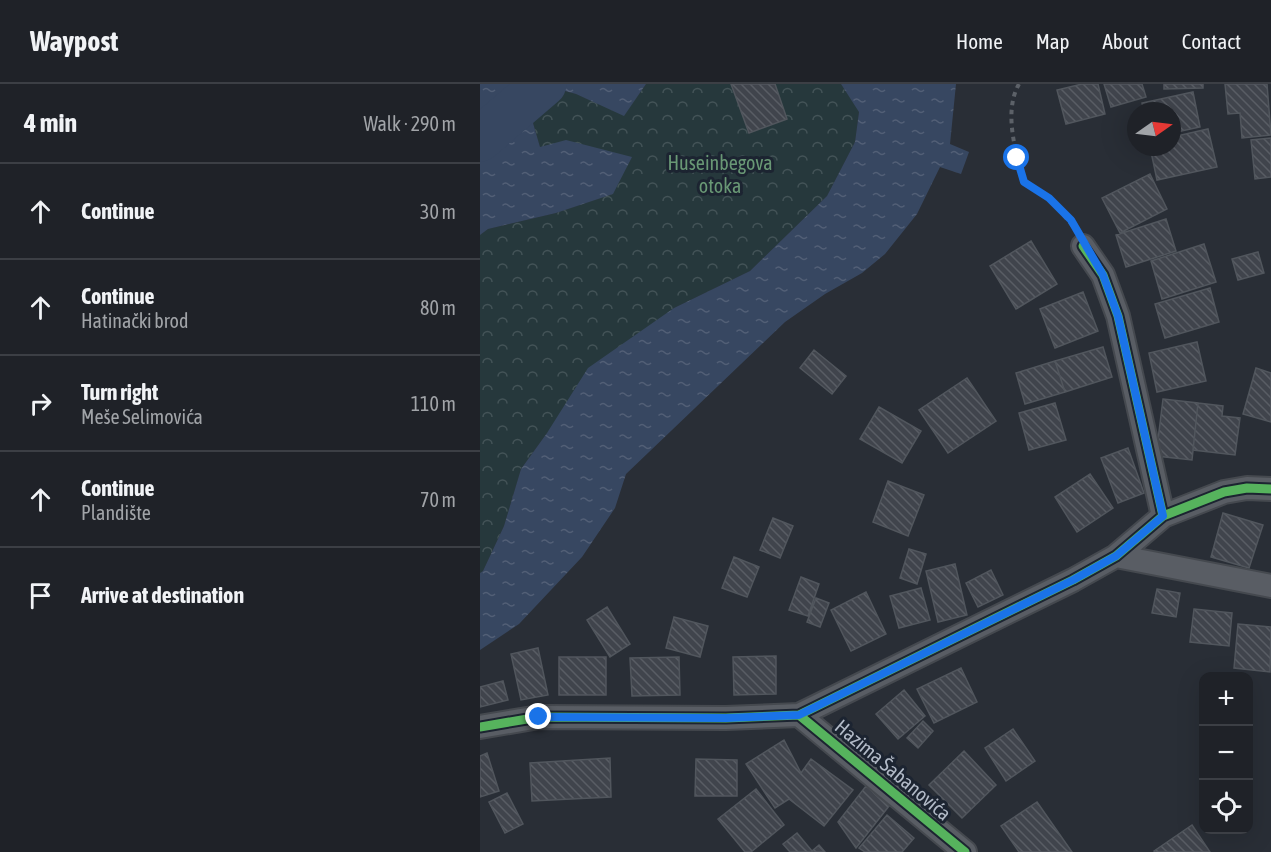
<!DOCTYPE html>
<html lang="en">
<head>
<meta charset="utf-8">
<style>
  :root { --surface:#1f2228; --page:#2c2f34; --text:#f1f3f6; --muted:#a1a4a8; --line:#3c3f45 }
  body { margin:0; font-family:"Asap Condensed",sans-serif; background:var(--page); color:var(--text) }
  .controls { position:absolute; right:18px; bottom:18px; display:grid; overflow:hidden; border-radius:12px; box-shadow:0 6px 24px #0002 }
  .controls button { width:54px; height:54px; display:grid; place-items:center; padding:0; border:0; border-bottom:2px solid var(--line); background:var(--surface); color:var(--text); font:30px sans-serif }
  .compass { position:absolute; left:647px; top:18px; width:54px; height:54px; border-radius:50%; background:var(--surface); box-shadow:0 6px 24px #0002; rotate:76deg }
  .stop { position:absolute; width:18px; height:18px; margin:-14px; border:4px solid #1a73e8; border-radius:50%; background:#fff }
  .stop.end { background:#1a73e8; border-color:#fff; box-shadow:0 2px 6px #0008 }
  .list { margin:0; padding:0; list-style:none }
  h2 { display:flex; justify-content:space-between; align-items:center; height:78px; margin:0; padding:0 24px; font-size:26px }
  h2 small { font-size:20px; font-weight:400; color:var(--muted) }
  .list li { display:grid; grid-template-columns:39px 1fr auto; gap:18px; align-items:center; box-sizing:border-box; height:96px; padding:0 24px; border-top:2px solid var(--line) }
  .list b { display:block; font-size:22px; white-space:nowrap }
  .list p { margin:0; font-size:20px; white-space:nowrap; color:var(--muted) }
  .list em { font-size:20px; font-style:normal; color:var(--muted) }
  .icon { flex:none; width:33px; height:33px; fill:none; stroke:currentColor; stroke-width:2; stroke-linecap:round; stroke-linejoin:round }
  .map { position:relative; flex:none; width:791px; height:768px; overflow:hidden }
  header { display:flex; align-items:center; gap:36px; box-sizing:border-box; height:84px; padding:0 30px; background:var(--surface); border-bottom:2px solid var(--line) }
  header strong { font-size:28px }
  nav { display:flex; gap:33px; margin-inline-start:auto; font-size:21px }
  main { display:flex }
  aside { flex:1; background:var(--surface) }
  .map>svg:first-child { display:block }
  .forest { fill:url(#forest-crowns) }
  .water { fill:url(#water-ripples) }
  .lines { fill:none; stroke-linecap:round; stroke-linejoin:round }
  .river { stroke:#374761; stroke-width:45 }
  .building { fill:url(#building-back-hatch); stroke:#51565d; stroke-width:1.5 }
  .street-casing { stroke:#45494f; stroke-width:26 }
  .path { stroke:#5c6168; stroke-width:4; stroke-dasharray:4.5 4.5; stroke-linecap:butt }
  .street { stroke:#595d64; stroke-width:22 }
  .cycleway-casing { stroke:#1c2431; stroke-width:13 }
  .cycleway { stroke:#56b35d; stroke-width:9 }
  .route { stroke:#1a73e8; stroke-width:8 }
  .labels { text-anchor:middle; stroke-width:6; stroke-linejoin:round; paint-order:stroke }
  .park-label { font-size:20px; fill:#699875; stroke:#1c2431 }
  .street-label { font-size:20px; fill:#b2bac7; stroke:#1c2431 }
</style>
</head>
<body>
<header>
<strong>Waypost</strong>
<nav><a>Home</a><a>Map</a><a>About</a><a>Contact</a></nav>
</header>
<main>
<aside>
<h2>4 min<small>Walk · 290 m</small></h2>
<ul class="list">
<li><svg class="icon" aria-label="ahead" viewBox="0 0 24 24"><path d="M12 20V5M6 11l6-6 6 6"/></svg><div><b>Continue</b></div><em>30 m</em></li>
<li><svg class="icon" aria-label="ahead" viewBox="0 0 24 24"><path d="M12 20V5M6 11l6-6 6 6"/></svg><div><b>Continue</b><p>Hatinački brod</p></div><em>80 m</em></li>
<li><svg class="icon" aria-label="right" viewBox="0 0 24 24"><path d="M7 20v-9h11M14 6l5 5-5 5"/></svg><div><b>Turn right</b><p>Meše Selimovića</p></div><em>110 m</em></li>
<li><svg class="icon" aria-label="ahead" viewBox="0 0 24 24"><path d="M12 20V5M6 11l6-6 6 6"/></svg><div><b>Continue</b><p>Plandište</p></div><em>70 m</em></li>
<li><svg class="icon" aria-label="arrive" viewBox="0 0 24 24"><path d="M6 21V4h12l-3 4 3 4H6"/></svg><div><b>Arrive at destination</b></div></li>
</ul>
</aside>
<div class="map">
<svg width="791" height="768" viewBox="0 0 791 768">
  <defs>
    <pattern id="forest-crowns" width="20" height="18" patternUnits="userSpaceOnUse" patternTransform="scale(1.5)"><rect width="20" height="18" fill="#26383c"/><path d="M2 6a3 3 0 1 1 6 0M12 15a3 3 0 1 1 6 0" fill="none" stroke="#435357"/></pattern>
    <pattern id="water-ripples" width="26" height="14" patternUnits="userSpaceOnUse" patternTransform="scale(1.5)"><rect width="26" height="14" fill="#374761"/><path d="M2 4q2-2 4 0t4 0M15 11q2-2 4 0t4 0" fill="none" stroke="#525f76"/></pattern>
    <pattern id="building-back-hatch" width="6" height="6" patternUnits="userSpaceOnUse" patternTransform="scale(1.5)"><rect width="6" height="6" fill="#40444c"/><path d="M-1 5l2 2M0 0l6 6M5-1l2 2" fill="none" stroke="#595d64"/></pattern>
  </defs>
  <rect width="100%" height="100%" fill="#292e36"/>
  <path class="forest" d="M 56,0 L 96,10 L 144,31 L 166,0 L 361,0 L 379,27 L 375,58 L 347,112 L 270,187 L 194,224 L 67,349 L 41,385 L 24,442 L 3,487 L 0,489 L 0,151 L 8,145 L 76,129 L 132,110 L 60,63 L 51,32 Z"/>
  <path class="water" d="M 0,0 L 56,0 L 51,32 L 60,63 L 86,56 L 152,73 L 133,110 L 76,129 L 8,145 L 0,151 Z
    M 59,0 L 166,0 L 144,32 L 96,10 Z
    M 361,0 L 476,0 L 470,60 L 489,68 L 481,90 L 460,83 L 437,130 L 405,170 L 382,189 L 345,210 L 305,238 L 146,390 L 135,424 L 102,473 L 39,540 L 0,566 L 0,489 L 3,487 L 24,442 L 41,385 L 67,349 L 108,284 L 194,224 L 270,187 L 347,112 L 375,58 L 379,28 Z"/>
  <g class="lines">
    <path class="river" d="M 0,55 L 64,0"/>
  </g>
  <path class="building" d="M 251,0 L 295,0 L 307,35 L 269,49 Z
    M 602,0 L 618,0 L 625,30 L 586,40 L 577,6 Z
    M 624,0 L 662,0 L 666,13 L 631,23 Z
    M 684,0 L 723,0 L 723,4 L 684,5 Z
    M 745,0 L 787,0 L 791,51 L 762,54 L 760,29 L 748,30 Z
    M 713,8 L 720,43 L 692,49 L 692,27 L 664,27 L 662,19 Z
    M 728,45 L 737,83 L 677,96 L 670,63 L 692,63 L 692,53 Z
    M 791,54 L 791,93 L 775,95 L 771,56 Z
    M 670,90 L 687,125 L 640,149 L 622,114 Z
    M 686,135 L 696,167 L 646,183 L 636,151 Z
    M 551,157 L 577,200 L 536,225 L 510,182 Z
    M 724,160 L 736,198 L 682,215 L 671,177 Z
    M 778,168 L 784,189 L 758,196 L 752,175 Z
    M 730,204 L 739,238 L 685,254 L 675,220 Z
    M 603,208 L 618,247 L 575,264 L 560,225 Z
    M 717,258 L 726,297 L 677,308 L 669,269 Z
    M 623,263 L 632,293 L 585,308 L 575,277 Z
    M 334,266 L 366,292 L 352,310 L 320,284 Z
    M 575,277 L 585,308 L 545,320 L 536,289 Z
    M 776,284 L 791,289 L 791,338 L 763,330 Z
    M 487,294 L 516,337 L 468,369 L 439,326 Z
    M 683,315 L 718,319 L 712,376 L 676,372 Z
    M 575,319 L 586,356 L 549,366 L 539,329 Z
    M 718,319 L 743,322 L 742,332 L 760,334 L 755,371 L 713,366 Z
    M 399,323 L 441,347 L 422,379 L 380,355 Z
    M 648,364 L 664,409 L 638,419 L 621,374 Z
    M 610,390 L 633,424 L 597,448 L 575,413 Z
    M 408,397 L 444,411 L 428,452 L 393,438 Z
    M 743,429 L 783,441 L 769,484 L 731,473 Z
    M 293,434 L 313,442 L 300,474 L 280,466 Z
    M 429,465 L 446,470 L 437,500 L 420,494 Z
    M 254,473 L 279,483 L 267,513 L 242,504 Z
    M 475,480 L 487,531 L 458,538 L 446,487 Z
    M 511,486 L 523,511 L 498,523 L 486,499 Z
    M 321,493 L 339,500 L 328,532 L 309,526 Z
    M 441,504 L 450,536 L 419,544 L 410,512 Z
    M 677,505 L 700,509 L 696,533 L 672,529 Z
    M 386,508 L 406,550 L 371,567 L 351,526 Z
    M 336,514 L 349,519 L 340,543 L 327,538 Z
    M 127,523 L 150,560 L 130,573 L 107,536 Z
    M 714,525 L 752,529 L 749,562 L 710,558 Z
    M 194,533 L 228,542 L 220,573 L 186,564 Z
    M 758,540 L 791,543 L 790,588 L 754,584 Z
    M 58,564 L 68,611 L 41,616 L 31,570 Z
    M 296,572 L 296,610 L 254,611 L 253,573 Z
    M 79,573 L 126,573 L 126,611 L 79,611 Z
    M 199,573 L 200,611 L 152,612 L 150,574 Z
    M 481,584 L 497,618 L 454,639 L 437,605 Z
    M 23,597 L 28,616 L 0,623 L 0,603 Z
    M 424,606 L 445,632 L 418,655 L 396,630 Z
    M 443,637 L 453,647 L 438,664 L 427,654 Z
    M 533,645 L 555,677 L 526,697 L 505,664 Z
    M 304,656 L 321,689 L 331,675 L 373,706 L 344,742 L 309,715 L 295,724 L 266,680 Z
    M 484,667 L 516,701 L 482,734 L 449,701 Z
    M 7,669 L 19,707 L 0,713 L 0,672 Z
    M 130,674 L 131,713 L 52,717 L 50,679 Z
    M 216,675 L 257,676 L 257,712 L 215,712 Z
    M 386,702 L 409,722 L 376,764 L 358,738 Z
    M 276,705 L 304,741 L 271,768 L 265,768 L 238,735 Z
    M 27,709 L 43,740 L 25,749 L 9,718 Z
    M 557,718 L 592,768 L 539,768 L 521,742 Z
    M 407,731 L 434,754 L 422,768 L 385,768 L 379,764 Z
    M 712,741 L 730,768 L 675,768 L 674,767 Z
    M 317,749 L 332,767 L 339,761 L 345,768 L 310,768 L 303,760 Z"/>
  <g class="lines">
    <g class="street-casing">
      <path id="street" d="M 603,162 L 623,191 L 638,232 L 683,432
        M 636,472 L 791,502
        M 319,631 L 485,768
        M 0,643 L 59,633 L 246,634 L 319,631 L 593,496 L 636,472 L 683,432 L 744,408 L 767,404 L 791,405"/>
    </g>
    <path class="path" d="M 539,0 C 523,28 536,69 544,98 L 569,114 L 593,142"/>
    <use href="#street" class="street"/>
    <g class="cycleway-casing">
      <path id="cycleway" d="M 603,162 L 623,191 L 638,232 L 683,432
        M 319,631 L 485,768
        M 0,643 L 59,633 L 246,634 L 319,631 L 593,496 L 636,472 L 683,432 L 744,408 L 767,404 L 791,405"/>
    </g>
    <use href="#cycleway" class="cycleway"/>
  </g>
  <g class="lines">
    <path class="route" d="M 59,633 L 246,634 L 319,631 L 593,496 L 636,472 L 683,432 L 638,232 L 623,191 L 591,136 L 569,114 L 544,98 L 537,74"/>
  </g>
  <g class="labels">
    <g class="park-label">
      <text x="240" y="86">Huseinbegova<tspan x="240" dy="23">otoka</tspan></text>
    </g>
    <g class="street-label">
      <text transform="translate(413 686) rotate(40)" y="7">Hazima Šabanovića</text>
    </g>
  </g>
</svg>
<div class="controls">
<button>+</button>
<button>−</button>
<button><svg class="icon" aria-label="locate" viewBox="0 0 24 24"><circle cx="12" cy="12" r="6"/><path d="M12 2v4M12 18v4M2 12h4M18 12h4"/></svg></button>
</div>
<svg class="compass" viewBox="-18 -18 36 36"><path d="M0-13l5 13h-10z" fill="#e53935"/><path d="M0 13l5-13h-10z" fill="#a1a4a8"/></svg>
<div class="stop" style="left:537px;top:74px"></div>
<div class="stop end" style="left:59px;top:633px"></div>
</div>
</main>
</body>
</html>
